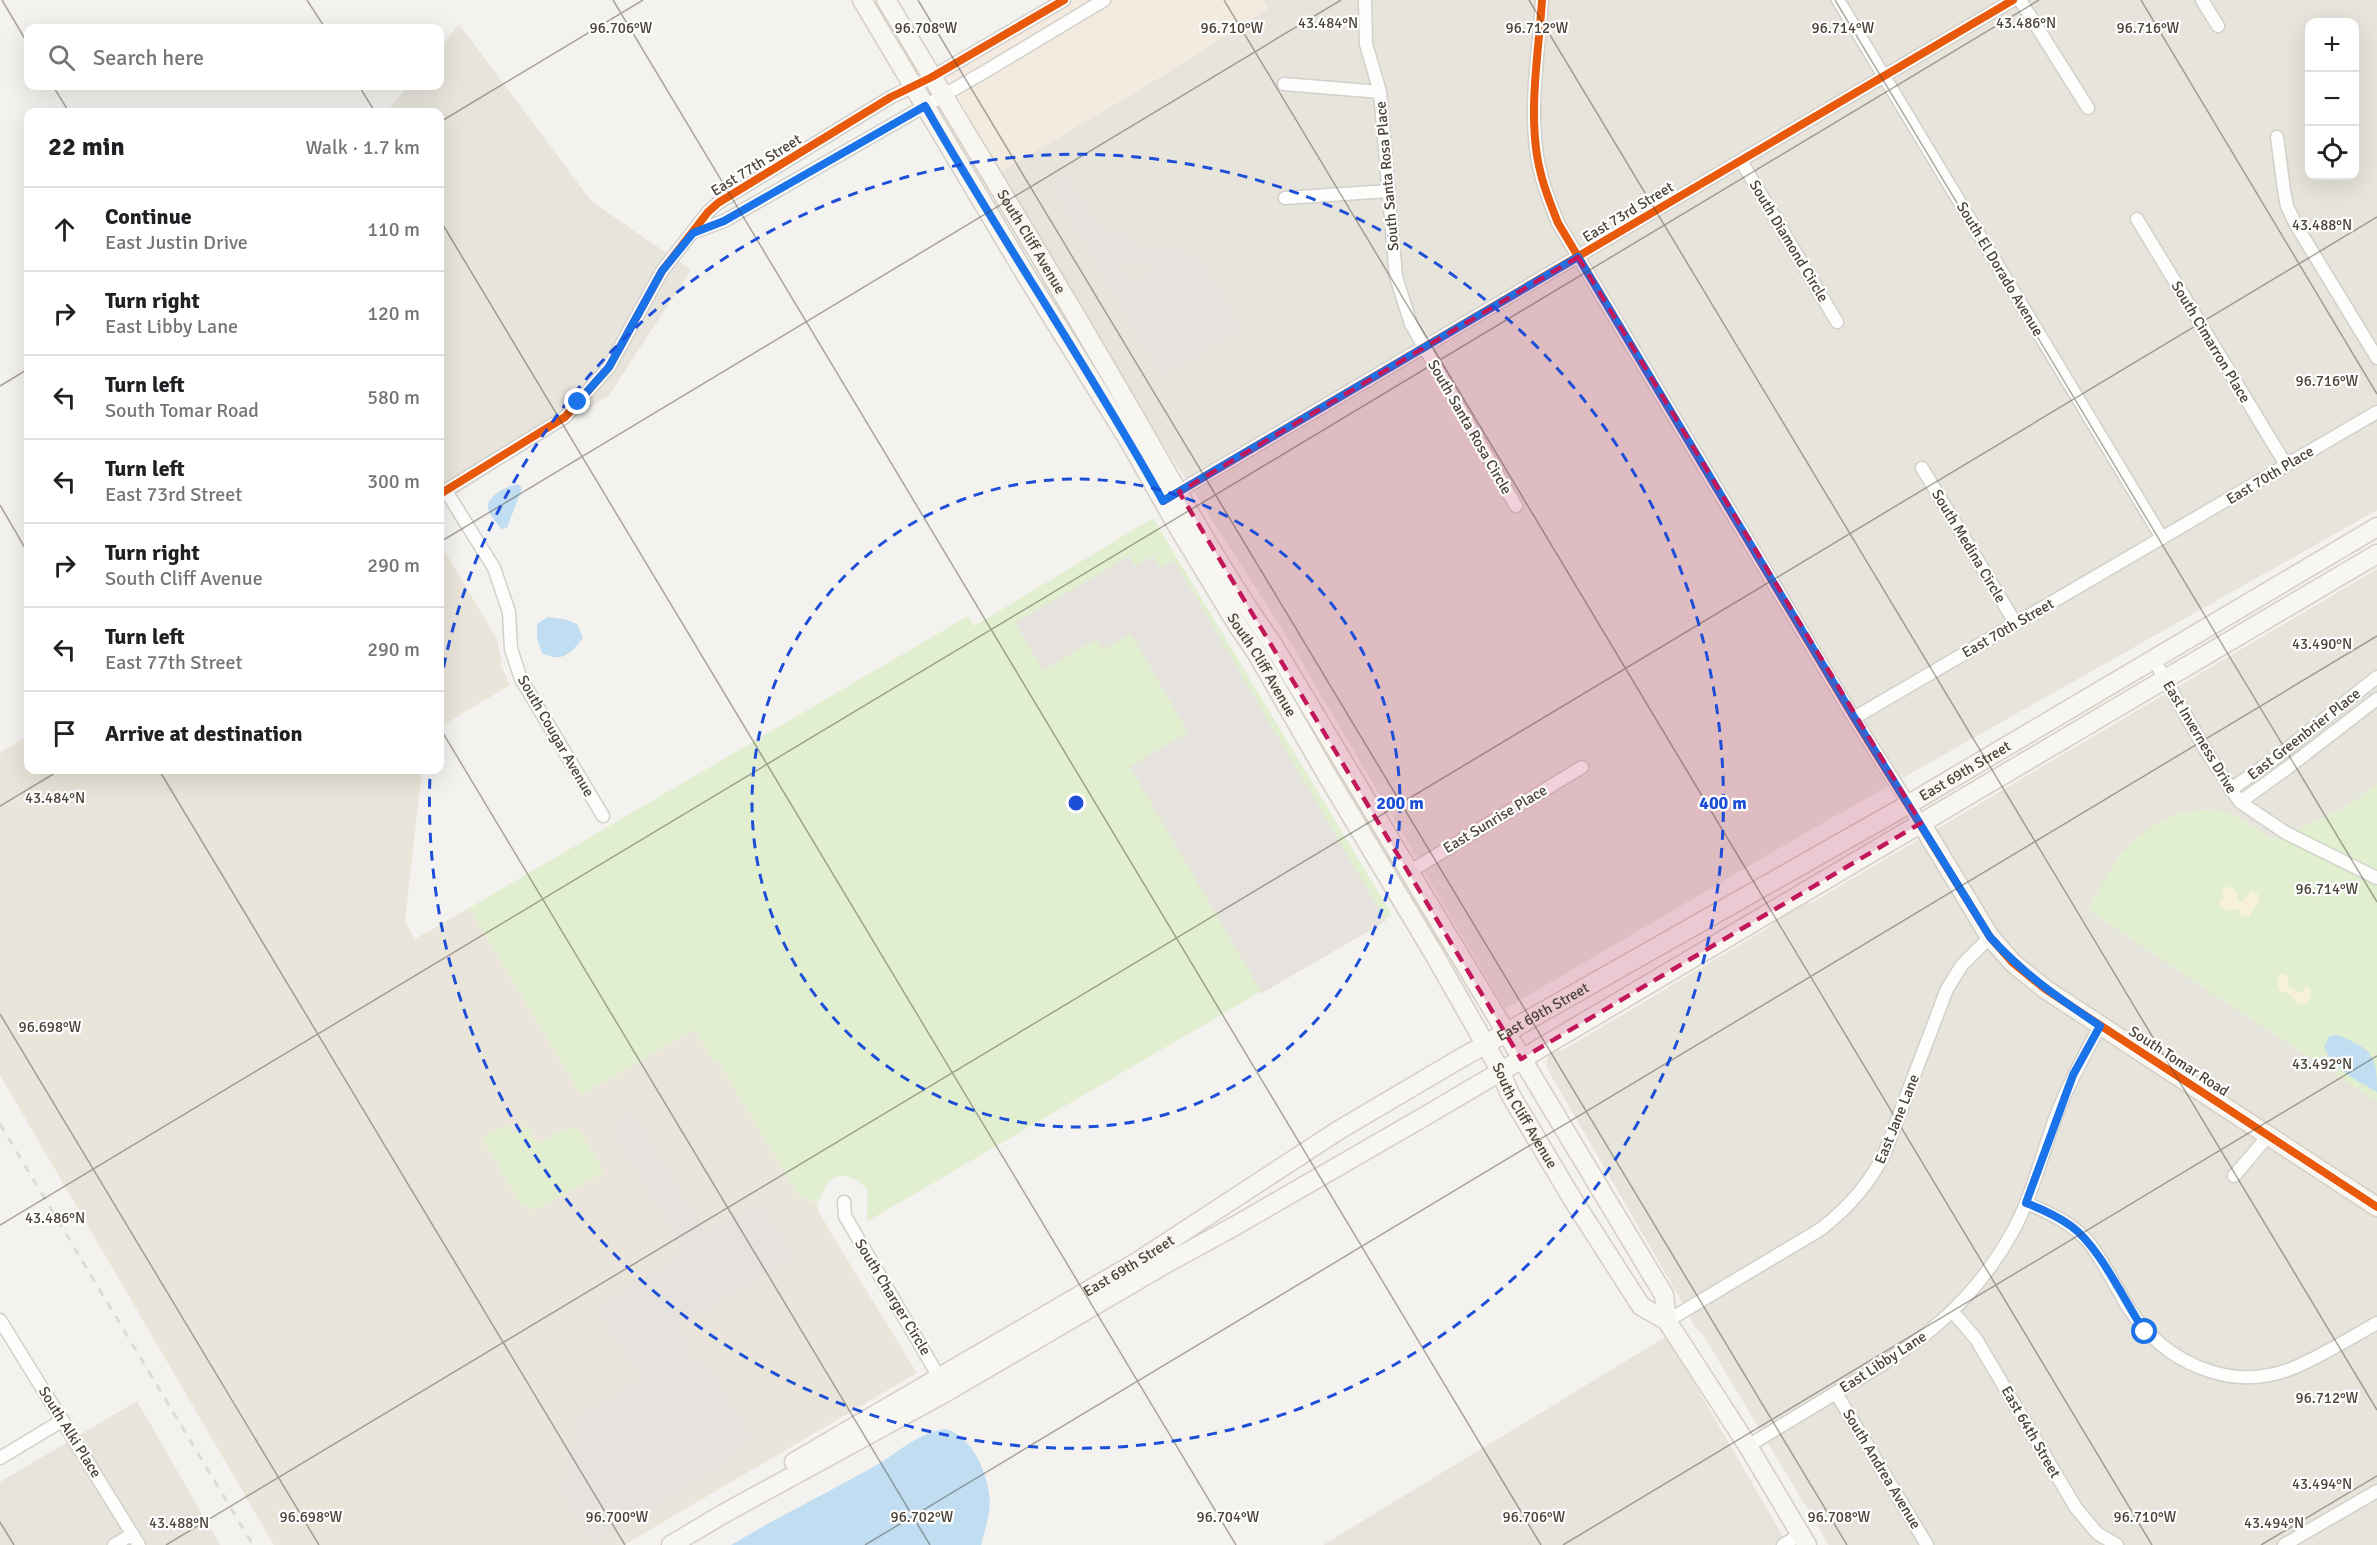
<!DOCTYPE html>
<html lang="en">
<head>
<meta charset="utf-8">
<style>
  :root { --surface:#fff; --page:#f6f6f6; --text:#202124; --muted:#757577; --line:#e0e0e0 }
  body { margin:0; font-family:Signika,sans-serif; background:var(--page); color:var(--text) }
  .controls { position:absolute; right:18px; top:18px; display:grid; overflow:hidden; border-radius:12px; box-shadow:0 6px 24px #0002 }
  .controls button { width:54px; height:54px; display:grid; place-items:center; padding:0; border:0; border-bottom:2px solid var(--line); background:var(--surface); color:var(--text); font:30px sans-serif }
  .stop { position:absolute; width:18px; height:18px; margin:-14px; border:4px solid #1a73e8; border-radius:50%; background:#fff }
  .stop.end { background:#1a73e8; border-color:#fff; box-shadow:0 2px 6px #0008 }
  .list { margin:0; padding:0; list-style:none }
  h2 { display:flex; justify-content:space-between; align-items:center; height:78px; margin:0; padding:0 24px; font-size:26px }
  h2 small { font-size:20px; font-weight:400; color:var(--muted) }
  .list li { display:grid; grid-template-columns:39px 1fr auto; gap:18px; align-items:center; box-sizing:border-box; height:84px; padding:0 24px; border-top:2px solid var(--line) }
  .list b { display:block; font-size:22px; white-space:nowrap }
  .list p { margin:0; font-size:20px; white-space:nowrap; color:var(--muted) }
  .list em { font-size:20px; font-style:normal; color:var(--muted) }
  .icon { flex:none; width:33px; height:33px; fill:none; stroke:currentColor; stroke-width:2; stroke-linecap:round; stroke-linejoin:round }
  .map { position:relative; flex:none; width:2377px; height:1545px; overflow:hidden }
  .search { position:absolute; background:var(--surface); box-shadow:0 6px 24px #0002; left:24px; top:24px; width:420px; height:66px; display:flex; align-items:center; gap:15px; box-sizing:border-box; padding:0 21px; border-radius:12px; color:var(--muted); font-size:22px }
  .panel { position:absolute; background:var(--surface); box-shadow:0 6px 24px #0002; left:24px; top:108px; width:420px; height:666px; border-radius:12px }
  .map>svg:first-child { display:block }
  .residential { fill:#e7e4dc; fill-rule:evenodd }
  .commercial { fill:#f3ebdf }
  .education { fill:#eae5da }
  .green { fill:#e1eecf }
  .sand { fill:#f7f0da }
  .parking { fill:#e6e3df; fill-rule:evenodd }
  .water { fill:#c0ddf1 }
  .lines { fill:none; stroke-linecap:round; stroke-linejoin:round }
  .street-casing { stroke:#d2d0cb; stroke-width:15 }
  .secondary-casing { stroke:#d3cfc5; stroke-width:21 }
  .street { stroke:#fdfdfc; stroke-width:12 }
  .secondary { stroke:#f7f6f1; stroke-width:18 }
  .rail { stroke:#dbdbda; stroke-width:3; stroke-dasharray:8 8; stroke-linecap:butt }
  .cycleway-casing { stroke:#fff; stroke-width:11 }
  .cycleway { stroke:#e8590c; stroke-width:8 }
  .route { stroke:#1a73e8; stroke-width:8 }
  .marked { fill:#c2185b; fill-opacity:0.2; stroke:#c2185b; stroke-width:4.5; stroke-dasharray:12 8; stroke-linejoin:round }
  .ticks { fill:none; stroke:#4b4439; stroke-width:1.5; stroke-opacity:0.45 }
  .ring { fill:none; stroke:#1d4ed8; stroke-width:3; stroke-dasharray:10 8 }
  .labels { text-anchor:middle; stroke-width:4.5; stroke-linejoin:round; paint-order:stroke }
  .street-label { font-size:15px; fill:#4b4439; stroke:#fff }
  .ticks-label { font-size:15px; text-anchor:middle; fill:#4b4439; stroke:#fff; stroke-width:4.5; stroke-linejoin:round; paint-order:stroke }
  .centre { fill:#1d4ed8; stroke:#fff; stroke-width:3 }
  .ring-label { font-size:18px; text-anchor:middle; font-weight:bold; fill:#1d4ed8; stroke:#fff; stroke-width:4.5; stroke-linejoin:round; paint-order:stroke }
</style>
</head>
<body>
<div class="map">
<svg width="2377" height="1545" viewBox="0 0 2377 1545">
  <rect width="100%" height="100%" fill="#f4f2ee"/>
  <path class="residential" d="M 1263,0 L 2377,0 L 2377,510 L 1807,832 L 1505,1009 L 1283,630 L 1139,407 L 999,173 L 1162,76 L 1267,9 ZM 2310,22 L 2354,22 L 2354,176 L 2310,176 Z
    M 459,24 L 591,201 L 691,270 L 609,395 L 440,505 L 440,112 L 386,112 L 408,86 L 440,86 L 440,48 Z
    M 2377,569 L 2377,784 L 2343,809 L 2271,839 L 2242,819 L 2207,809 L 2182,813 L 2160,823 L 2136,839 L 2118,858 L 2088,909 L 2217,997 L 2377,1101 L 2377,1545 L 1829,1545 L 1702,1333 L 1694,1326 L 1679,1297 L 1552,1077 L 1546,1065 L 1549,1053 L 1554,1050 L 1563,1050 L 1768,928 L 1779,918 L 1805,903 L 1811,903 Z
    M 1667,1336 L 1788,1545 L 1323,1545 Z
    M 137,1401 L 220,1545 L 0,1545 L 0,1482 Z"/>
  <path class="commercial" d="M 1067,0 L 1263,0 L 1268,9 L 1162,76 L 999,173 L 946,73 Z"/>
  <path class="education" d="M 440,543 L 498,641 L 502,668 L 510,685 L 440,727 Z
    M 28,736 L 28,770 L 422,770 L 405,921 L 415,939 L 469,908 L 581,1095 L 695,1029 L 715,1063 L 719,1061 L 811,1202 L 818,1203 L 817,1208 L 831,1233 L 917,1373 L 624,1545 L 274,1545 L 0,1075 L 0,753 Z"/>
  <path class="green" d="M 1153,518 L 1392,915 L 868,1221 C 865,1212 869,1200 867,1189 C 859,1179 840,1170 829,1181 C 824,1187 821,1197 818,1203 L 800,1197 L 719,1062 L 715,1064 L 695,1029 L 581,1095 L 469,908 L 968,616 L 974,626 Z
    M 2377,784 L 2377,1101 L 2217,997 L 2088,910 C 2098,893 2107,873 2119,858 C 2141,827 2185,803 2223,812 C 2241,816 2256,829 2272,839 L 2343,809 Z
    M 507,1124 L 513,1133 L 526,1125 L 537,1144 L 569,1127 L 580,1131 L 604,1172 L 536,1210 L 522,1206 L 482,1138 Z"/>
  <path class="sand" d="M 2229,886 L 2238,893 L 2237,899 L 2242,902 L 2251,891 L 2257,893 L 2260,899 L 2249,917 L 2240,915 L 2238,909 L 2226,911 L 2219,903 L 2224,897 L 2221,894 L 2223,889 Z
    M 2280,973 L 2287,975 L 2289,987 L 2294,988 L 2298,993 L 2302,992 L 2305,986 L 2309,987 C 2313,994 2311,999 2306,1005 L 2298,1005 L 2291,995 L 2279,990 L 2277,981 Z"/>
  <path class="parking" d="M 1066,174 L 1101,230 L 1121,232 L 1132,244 L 1145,250 L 1159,249 L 1173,245 L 1184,251 L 1187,256 L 1196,251 L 1243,330 L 1161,377 L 1054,191 L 1062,187 L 1058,180 ZM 1125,260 L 1148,266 L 1150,273 L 1131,284 L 1121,266 Z
    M 1129,556 L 1135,566 L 1153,556 L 1160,568 L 1174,560 L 1386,921 L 1262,993 L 1130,767 L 1188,732 L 1131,634 L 1103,650 L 1097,639 L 1043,670 L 1015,623 Z
    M 634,1110 L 706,1232 L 761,1200 L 796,1258 L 683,1325 L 694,1362 L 703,1357 L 755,1439 L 738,1449 L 732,1460 L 593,1545 L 559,1490 L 579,1415 L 639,1379 L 599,1314 L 603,1302 L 683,1254 L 612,1132 L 614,1121 Z"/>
  <path class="water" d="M 518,484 L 522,488 L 507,528 L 501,529 C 498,524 492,518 489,512 C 482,498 507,486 518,484 Z
    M 548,617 L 564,619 L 577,624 L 583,638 C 570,654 563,663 542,653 L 537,639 L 537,624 Z
    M 2338,1035 C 2373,1050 2377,1055 2377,1092 C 2356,1080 2335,1070 2324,1047 L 2329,1036 Z
    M 946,1429 C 971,1437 985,1467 989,1493 C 992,1510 985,1529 981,1545 L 731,1545 C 777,1517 826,1494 873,1467 C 897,1454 918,1432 946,1429 Z"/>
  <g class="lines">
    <g class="street-casing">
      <path id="street" d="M 1365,0 L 1366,44 L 1380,92 L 1396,277 L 1411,324 L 1516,506
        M 1542,0 C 1539,48 1530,100 1536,148 C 1539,175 1548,198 1558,223 L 1854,718 L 1921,823
        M 1838,0 L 2162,538
        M 2020,0 L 2088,108
        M 2202,0 L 2218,26
        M 1284,84 L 1380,92
        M 2277,137 L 2284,190 L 2287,206 L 2296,225 L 2377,358
        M 1741,161 L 1837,322
        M 1285,198 L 1388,191
        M 2137,219 L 2286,465
        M 694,232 L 724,221 L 986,71 L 1104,0
        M 1922,468 L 2016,624
        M 446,491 L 494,568 L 509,612 L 511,649 L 521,679 L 603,816
        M 440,494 L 565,417 L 609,367 L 662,271 L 708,212 L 718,203 L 891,97 L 932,77 L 1064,0
        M 1171,496 L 2013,0
        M 2154,660 L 2208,754 L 2240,802 L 2286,833 L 2377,878
        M 1854,718 L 2377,412
        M 2230,790 L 2278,756 L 2377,677
        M 2240,802 L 2286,769 L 2377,699
        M 1409,872 L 1582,767
        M 2234,1176 L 2269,1135
        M 844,1202 L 845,1216 L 943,1384
        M 2026,1203 C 2050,1213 2074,1224 2090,1244 C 2105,1264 2115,1286 2128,1307 C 2163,1361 2229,1394 2293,1368 C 2322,1356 2350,1338 2377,1323
        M 1953,1312 L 1976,1339 L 2076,1508 L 2097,1533 L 2117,1545
        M 0,1320 L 139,1545
        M 1667,1321 L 1821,1229 C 1848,1208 1870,1184 1885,1152 L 1947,989 L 1962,965 L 1990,937
        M 1836,1393 L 1927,1545
        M 1748,1446 C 1778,1428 1807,1410 1837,1392 C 1913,1347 1969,1311 2013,1231 C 2032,1196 2042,1154 2056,1116 C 2068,1084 2084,1056 2100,1026
        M 0,1458 L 63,1420
        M 114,1545 L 133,1534
        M 1783,1545 L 1801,1534
        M 2284,1545 L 2377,1491"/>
    </g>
    <g class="secondary-casing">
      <g id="secondary">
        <path id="s1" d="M 862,0 L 1024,272 L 1131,444 L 1175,522 L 1238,626 L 1256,652 L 1328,777 L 1434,954 L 1500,1070 L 1510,1094 L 1573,1200 L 1641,1306 L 1667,1321 L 1748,1446 L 1807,1545"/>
        <path id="s2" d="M 886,0 C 961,125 1037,249 1110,374 C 1163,464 1212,558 1272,643 L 1664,1295 L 1667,1321"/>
        <path d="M 1921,823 L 1990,937 L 2013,963 L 2045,989 L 2377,1207"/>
        <path id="s3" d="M 794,1462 L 1137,1262 L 1339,1130 L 1456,1061 L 1909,804 L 2377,527"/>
        <path d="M 671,1545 L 723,1514 L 948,1391 L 1167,1263 L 1233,1227 L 1427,1115 L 2377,554"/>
      </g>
    </g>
    <use href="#street" class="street"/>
    <use href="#secondary" class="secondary"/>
    <path class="rail" d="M 0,1124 L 253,1545"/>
    <g class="cycleway-casing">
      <path id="cycleway" d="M 1542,0 C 1539,48 1530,100 1536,148 C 1539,175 1548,198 1558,223 L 1854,718 L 1990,937 L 2013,963 L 2045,989 L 2377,1207
        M 440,494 L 565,417 L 609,367 L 662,271 L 708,212 L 718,203 L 891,97 L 932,77 L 1064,0
        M 1163,501 L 2013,0"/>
    </g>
    <use href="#cycleway" class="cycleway"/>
  </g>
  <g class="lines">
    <path class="route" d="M 578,402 L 609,367 L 662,271 L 693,233 L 724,221 L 925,106 C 1001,239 1088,366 1163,501 L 1578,257 L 1854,717 L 1990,937 C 2023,974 2059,998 2100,1026 L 2073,1075 L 2026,1203 C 2042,1209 2057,1216 2071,1226 C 2100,1247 2124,1301 2145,1332"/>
  </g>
  <path class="marked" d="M 1578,257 L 1921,823 L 1521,1059 L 1179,492 Z"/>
  <path class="ticks" d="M 2,0 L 28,44M 307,0 L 325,28M 613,0 L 1541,1545M 918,0 L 1847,1545M 1224,0 L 2152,1545M 1529,0 L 2377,1410M 1835,0 L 2377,902M 2141,0 L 2377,394M 53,86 L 69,112M 359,86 L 375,112M 440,122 L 643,0M 440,220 L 1236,1545M 0,386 L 28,369M 0,505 L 28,553M 440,542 L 1341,0M 440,728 L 930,1545M 159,770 L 625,1545M 0,806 L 60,770M 0,1014 L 319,1545M 0,1225 L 2039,0M 0,1522 L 14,1545M 166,1545 L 2377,217M 865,1545 L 2377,636M 1563,1545 L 2377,1056M 2261,1545 L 2377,1476"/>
  <g class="ring">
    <circle cx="1076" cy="803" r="324"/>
    <path d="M440 685A647 647 0 1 1 430 775"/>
  </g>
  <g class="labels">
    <g class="street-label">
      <text transform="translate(756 165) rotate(-32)" y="5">East 77th Street</text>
      <text transform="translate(1387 176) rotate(-95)" y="5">South Santa Rosa Place</text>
      <text transform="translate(1628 212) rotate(-31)" y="5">East 73rd Street</text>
      <text transform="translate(1789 241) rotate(59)" y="5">South Diamond Circle</text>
      <text dy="5" stroke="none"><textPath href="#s2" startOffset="282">South Cliff Avenue</textPath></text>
      <text transform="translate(2000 269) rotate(59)" y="5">South El Dorado Avenue</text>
      <text transform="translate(2211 342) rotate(59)" y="5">South Cimarron Place</text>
      <text transform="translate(1470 427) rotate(60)" y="5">South Santa Rosa Circle</text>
      <text transform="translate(2270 475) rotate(-31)" y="5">East 70th Place</text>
      <text transform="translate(1969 546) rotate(59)" y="5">South Medina Circle</text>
      <text transform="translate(2008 628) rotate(-30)" y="5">East 70th Street</text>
      <text dy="5" stroke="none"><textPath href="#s1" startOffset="776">South Cliff Avenue</textPath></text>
      <text transform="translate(2304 734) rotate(-38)" y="5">East Greenbrier Place</text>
      <text transform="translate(556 736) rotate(60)" y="5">South Cougar Avenue</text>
      <text transform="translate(2200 737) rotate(59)" y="5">East Inverness Drive</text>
      <text dy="5" stroke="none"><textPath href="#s3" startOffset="1360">East 69th Street</textPath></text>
      <text transform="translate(1495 819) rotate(-31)" y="5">East Sunrise Place</text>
      <text dy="5" stroke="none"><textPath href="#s3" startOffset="874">East 69th Street</textPath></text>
      <text transform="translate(2179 1061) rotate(33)" y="5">South Tomar Road</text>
      <text dy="5" stroke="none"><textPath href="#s1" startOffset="1298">South Cliff Avenue</textPath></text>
      <text transform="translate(1897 1119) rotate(-68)" y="5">East Jane Lane</text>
      <text dy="5" stroke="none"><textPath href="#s3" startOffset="388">East 69th Street</textPath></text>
      <text transform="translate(893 1297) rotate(59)" y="5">South Charger Circle</text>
      <text transform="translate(1883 1362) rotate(-33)" y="5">East Libby Lane</text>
      <text transform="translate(70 1432) rotate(58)" y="5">South Alki Place</text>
      <text transform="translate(2031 1432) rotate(60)" y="5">East 64th Street</text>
      <text transform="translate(1882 1469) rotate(59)" y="5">South Andrea Avenue</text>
    </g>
  </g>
  <g class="ticks-label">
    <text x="2026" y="28">43.486°N</text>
    <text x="1328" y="28">43.484°N</text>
    <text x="621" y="33">96.706°W</text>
    <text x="1232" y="33">96.710°W</text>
    <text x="1537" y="33">96.712°W</text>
    <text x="1843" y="33">96.714°W</text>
    <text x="926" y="33">96.708°W</text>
    <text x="2148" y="33">96.716°W</text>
    <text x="2322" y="230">43.488°N</text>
    <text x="2327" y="386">96.716°W</text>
    <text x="2322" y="649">43.490°N</text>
    <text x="55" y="803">43.484°N</text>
    <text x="2327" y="894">96.714°W</text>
    <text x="50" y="1032">96.698°W</text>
    <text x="2322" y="1069">43.492°N</text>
    <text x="55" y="1223">43.486°N</text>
    <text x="2327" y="1403">96.712°W</text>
    <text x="2322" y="1489">43.494°N</text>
    <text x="311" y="1522">96.698°W</text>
    <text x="617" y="1522">96.700°W</text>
    <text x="922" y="1522">96.702°W</text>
    <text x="1228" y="1522">96.704°W</text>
    <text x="1534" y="1522">96.706°W</text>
    <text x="1839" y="1522">96.708°W</text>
    <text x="2145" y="1522">96.710°W</text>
    <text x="179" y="1528">43.488°N</text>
    <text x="2274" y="1528">43.494°N</text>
  </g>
  <circle cx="1076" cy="803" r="9" class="centre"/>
  <g class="ring-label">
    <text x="1400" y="809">200 m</text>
    <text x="1723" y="809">400 m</text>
  </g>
</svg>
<div class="controls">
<button>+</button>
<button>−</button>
<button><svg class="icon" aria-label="locate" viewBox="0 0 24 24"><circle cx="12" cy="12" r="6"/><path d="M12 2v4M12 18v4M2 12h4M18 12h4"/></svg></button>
</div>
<div class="stop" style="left:2145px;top:1332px"></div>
<div class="stop end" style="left:578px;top:402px"></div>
<div class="search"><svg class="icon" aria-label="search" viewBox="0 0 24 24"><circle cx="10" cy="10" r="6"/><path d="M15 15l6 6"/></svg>Search here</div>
<section class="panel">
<h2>22 min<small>Walk · 1.7 km</small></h2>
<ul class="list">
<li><svg class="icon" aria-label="ahead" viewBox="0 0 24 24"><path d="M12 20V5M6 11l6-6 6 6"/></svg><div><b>Continue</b><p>East Justin Drive</p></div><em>110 m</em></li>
<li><svg class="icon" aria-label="right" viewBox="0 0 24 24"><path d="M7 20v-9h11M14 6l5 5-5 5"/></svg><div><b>Turn right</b><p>East Libby Lane</p></div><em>120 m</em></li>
<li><svg class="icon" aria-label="left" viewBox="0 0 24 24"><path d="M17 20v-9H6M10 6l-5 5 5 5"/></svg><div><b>Turn left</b><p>South Tomar Road</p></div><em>580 m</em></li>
<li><svg class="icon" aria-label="left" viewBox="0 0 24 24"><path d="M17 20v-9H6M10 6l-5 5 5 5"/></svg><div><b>Turn left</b><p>East 73rd Street</p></div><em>300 m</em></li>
<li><svg class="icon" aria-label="right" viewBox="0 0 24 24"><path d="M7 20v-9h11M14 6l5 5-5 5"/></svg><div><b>Turn right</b><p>South Cliff Avenue</p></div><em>290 m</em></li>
<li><svg class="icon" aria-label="left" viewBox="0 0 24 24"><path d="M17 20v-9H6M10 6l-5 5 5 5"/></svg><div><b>Turn left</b><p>East 77th Street</p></div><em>290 m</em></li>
<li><svg class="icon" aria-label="arrive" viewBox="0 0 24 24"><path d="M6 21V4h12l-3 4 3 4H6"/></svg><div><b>Arrive at destination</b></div></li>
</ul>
</section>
</div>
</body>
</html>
